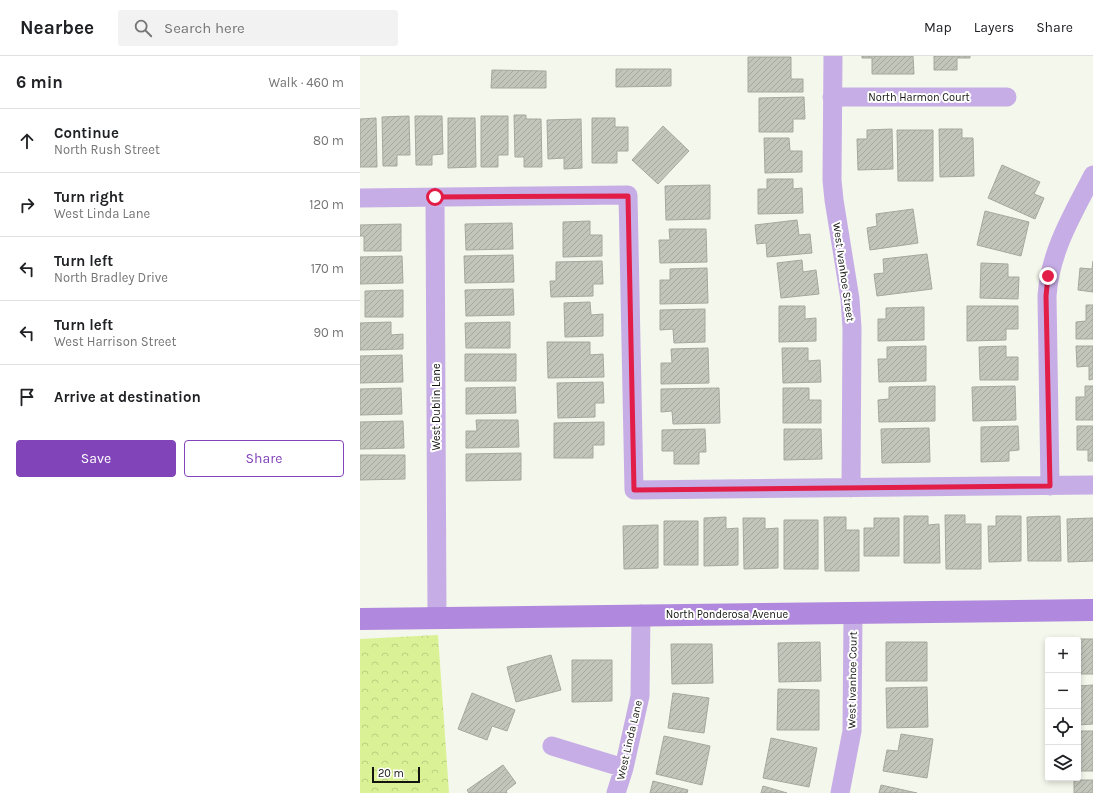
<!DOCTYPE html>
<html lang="en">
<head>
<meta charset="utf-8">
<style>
  :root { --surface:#fff; --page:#f2f2f2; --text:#202124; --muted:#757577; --line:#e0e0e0; --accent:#8244b9 }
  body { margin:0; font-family:Karla,sans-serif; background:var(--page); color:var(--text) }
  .controls { position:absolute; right:12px; bottom:12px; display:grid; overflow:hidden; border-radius:4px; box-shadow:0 2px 6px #0003 }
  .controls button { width:36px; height:36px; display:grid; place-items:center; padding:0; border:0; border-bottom:1px solid var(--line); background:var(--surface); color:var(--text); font:20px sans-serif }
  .scale { position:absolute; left:12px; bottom:10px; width:48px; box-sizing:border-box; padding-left:4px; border:2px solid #131410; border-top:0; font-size:11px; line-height:14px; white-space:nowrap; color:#131410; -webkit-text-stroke:3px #fff; paint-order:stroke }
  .stop { position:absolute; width:12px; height:12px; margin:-9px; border:3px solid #e11d48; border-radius:50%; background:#fff }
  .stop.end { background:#e11d48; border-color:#fff; box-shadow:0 1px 4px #0008 }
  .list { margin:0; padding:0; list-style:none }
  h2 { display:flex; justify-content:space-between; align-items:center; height:52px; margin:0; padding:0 16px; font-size:17px }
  h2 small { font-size:13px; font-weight:400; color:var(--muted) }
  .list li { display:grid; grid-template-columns:26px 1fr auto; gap:12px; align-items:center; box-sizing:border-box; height:64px; padding:0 16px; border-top:1px solid var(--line) }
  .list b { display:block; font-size:15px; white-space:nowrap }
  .list p { margin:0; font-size:13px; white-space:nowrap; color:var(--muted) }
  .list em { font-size:13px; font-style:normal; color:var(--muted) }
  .actions { display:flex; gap:8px; padding:12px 16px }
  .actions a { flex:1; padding:9px 0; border:1px solid var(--accent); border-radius:4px; text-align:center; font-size:14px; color:var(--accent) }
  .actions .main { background:var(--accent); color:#fff }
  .icon { flex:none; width:22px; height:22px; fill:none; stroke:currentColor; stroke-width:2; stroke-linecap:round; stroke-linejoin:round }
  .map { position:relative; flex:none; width:733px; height:737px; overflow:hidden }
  header { display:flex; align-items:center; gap:24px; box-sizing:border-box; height:56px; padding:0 20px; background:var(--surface); border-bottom:1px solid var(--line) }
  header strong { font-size:19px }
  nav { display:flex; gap:22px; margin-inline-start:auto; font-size:14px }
  .search { width:280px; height:36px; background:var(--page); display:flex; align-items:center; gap:10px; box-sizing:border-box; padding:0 14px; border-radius:4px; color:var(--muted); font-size:15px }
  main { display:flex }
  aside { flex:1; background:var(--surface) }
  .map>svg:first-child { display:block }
  .park { fill:url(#park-crowns) }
  .building { fill:url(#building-hatch); stroke:#a5a89e }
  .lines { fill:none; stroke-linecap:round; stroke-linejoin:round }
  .street { stroke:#c7ade6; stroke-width:19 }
  .secondary { stroke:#b088dd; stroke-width:22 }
  .route { stroke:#e11d48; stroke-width:5 }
  .labels { text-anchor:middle; stroke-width:4; stroke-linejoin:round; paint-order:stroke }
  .street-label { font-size:11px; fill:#131410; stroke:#fff }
</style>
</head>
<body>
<header>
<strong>Nearbee</strong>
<div class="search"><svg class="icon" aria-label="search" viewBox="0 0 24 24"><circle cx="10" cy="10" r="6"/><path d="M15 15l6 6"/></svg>Search here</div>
<nav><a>Map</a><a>Layers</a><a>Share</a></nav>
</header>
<main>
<aside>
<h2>6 min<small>Walk · 460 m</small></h2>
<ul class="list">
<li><svg class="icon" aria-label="ahead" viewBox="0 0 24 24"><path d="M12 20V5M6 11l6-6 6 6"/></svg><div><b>Continue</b><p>North Rush Street</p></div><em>80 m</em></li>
<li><svg class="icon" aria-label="right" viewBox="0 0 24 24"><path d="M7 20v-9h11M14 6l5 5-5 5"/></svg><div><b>Turn right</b><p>West Linda Lane</p></div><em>120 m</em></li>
<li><svg class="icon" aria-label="left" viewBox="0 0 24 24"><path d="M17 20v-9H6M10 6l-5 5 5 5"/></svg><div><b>Turn left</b><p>North Bradley Drive</p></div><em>170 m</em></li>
<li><svg class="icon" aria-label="left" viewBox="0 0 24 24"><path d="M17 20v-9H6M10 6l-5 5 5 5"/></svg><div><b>Turn left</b><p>West Harrison Street</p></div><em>90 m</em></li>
<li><svg class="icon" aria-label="arrive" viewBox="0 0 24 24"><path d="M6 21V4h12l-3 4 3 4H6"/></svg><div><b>Arrive at destination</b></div></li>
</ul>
<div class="actions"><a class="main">Save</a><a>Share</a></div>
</aside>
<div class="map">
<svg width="733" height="737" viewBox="0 0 733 737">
  <defs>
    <pattern id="park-crowns" width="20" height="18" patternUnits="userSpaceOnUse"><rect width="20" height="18" fill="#daf295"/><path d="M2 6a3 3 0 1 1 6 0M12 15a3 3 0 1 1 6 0" fill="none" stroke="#bacf7f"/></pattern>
    <pattern id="building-hatch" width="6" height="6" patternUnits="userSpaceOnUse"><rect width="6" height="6" fill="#c2c5ba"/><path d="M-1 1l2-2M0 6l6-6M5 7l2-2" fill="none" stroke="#a6a89f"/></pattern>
  </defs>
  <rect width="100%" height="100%" fill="#f4f7ec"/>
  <path class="park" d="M 78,579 L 89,737 L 0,737 L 0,583 Z"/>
  <path class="building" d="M 502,0 L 553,0 L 554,18 L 512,18 L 512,2 L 502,2 Z
    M 574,0 L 610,0 L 610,2 L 597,2 L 597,14 L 574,14 Z
    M 388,1 L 431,1 L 431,23 L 443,23 L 443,36 L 388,36 Z
    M 256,13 L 311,13 L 311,30 L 256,31 Z
    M 132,14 L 186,15 L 186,32 L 131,32 Z
    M 444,41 L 445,63 L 433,63 L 433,76 L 399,76 L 399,42 Z
    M 154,59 L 166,59 L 166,63 L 181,63 L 182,111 L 164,111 L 164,101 L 155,101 Z
    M 49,60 L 50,99 L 37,99 L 37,110 L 23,110 L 22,61 Z
    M 55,60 L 82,60 L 83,98 L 72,99 L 72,109 L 56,109 Z
    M 121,60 L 148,60 L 148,99 L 138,99 L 138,111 L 121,111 Z
    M 16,62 L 17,111 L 0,111 L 0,63 Z
    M 88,62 L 115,62 L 116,111 L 88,112 Z
    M 232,62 L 255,62 L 255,71 L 268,71 L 268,95 L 257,95 L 257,107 L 232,107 Z
    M 221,63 L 222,112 L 204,113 L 204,102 L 188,103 L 187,64 Z
    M 303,70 L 329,95 L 298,128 L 272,104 Z
    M 532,73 L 533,113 L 498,114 L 497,83 L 507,83 L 507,74 Z
    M 579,73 L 602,73 L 602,82 L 613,82 L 614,120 L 580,121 Z
    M 537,74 L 573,74 L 573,125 L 538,125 Z
    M 404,82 L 429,82 L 430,95 L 442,95 L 442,116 L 405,117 Z
    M 642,109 L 680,126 L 674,138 L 684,142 L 675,163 L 628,142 Z
    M 407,123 L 433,123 L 433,133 L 442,132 L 443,157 L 398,158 L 398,133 L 407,133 Z
    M 350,129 L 350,163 L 306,164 L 305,130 Z
    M 553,153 L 558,187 L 510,194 L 507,172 L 517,170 L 516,158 Z
    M 625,155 L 669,166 L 661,200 L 617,189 Z
    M 437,164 L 439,179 L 450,178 L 452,197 L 407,201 L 406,187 L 397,188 L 395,169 Z
    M 230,165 L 230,179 L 242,179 L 242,200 L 203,201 L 203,166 Z
    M 152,167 L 153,193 L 106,194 L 105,168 Z
    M 41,168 L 41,195 L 4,195 L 4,180 L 0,180 L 0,169 Z
    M 309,173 L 346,173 L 347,206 L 300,207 L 299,184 L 310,184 Z
    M 567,198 L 572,233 L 517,240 L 514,218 L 524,217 L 523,203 Z
    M 153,199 L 154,226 L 105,227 L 104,200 Z
    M 42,200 L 43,227 L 0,228 L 0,201 Z
    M 442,204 L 443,216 L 456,214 L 459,238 L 421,242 L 417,207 Z
    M 242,205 L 243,228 L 233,228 L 233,240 L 191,241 L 190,225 L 196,225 L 196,206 Z
    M 733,205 L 733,236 L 718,234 L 720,212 L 732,213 Z
    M 621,207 L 648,208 L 648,221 L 659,221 L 658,243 L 620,242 Z
    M 347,212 L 348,247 L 300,248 L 300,224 L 310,224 L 310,213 Z
    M 153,233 L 154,259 L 106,260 L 105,234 Z
    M 43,234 L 43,261 L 5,261 L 5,235 Z
    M 230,246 L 231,259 L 243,258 L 243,280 L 205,281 L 204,247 Z
    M 726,249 L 733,249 L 733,283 L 716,283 L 716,266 L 726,265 Z
    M 419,250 L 445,250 L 445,263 L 456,262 L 456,285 L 419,286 Z
    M 607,250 L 658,250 L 658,273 L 646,273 L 646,284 L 607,285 Z
    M 564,251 L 564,284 L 518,285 L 518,263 L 526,263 L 526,252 Z
    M 345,253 L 345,286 L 314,287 L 313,273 L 300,274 L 300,254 Z
    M 31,266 L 31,279 L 43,278 L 43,293 L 0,294 L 0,267 Z
    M 150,266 L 150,292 L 106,292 L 105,267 Z
    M 187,286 L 230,286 L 230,299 L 243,298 L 244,321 L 188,322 Z
    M 566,290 L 566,325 L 519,326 L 518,303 L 527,303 L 527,291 Z
    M 646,290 L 646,301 L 658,301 L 658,324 L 620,324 L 619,291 Z
    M 716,290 L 733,290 L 733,323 L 729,324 L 729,310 L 717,311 Z
    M 348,292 L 349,327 L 301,328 L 301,307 L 312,307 L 311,293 Z
    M 422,292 L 448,292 L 448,305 L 460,304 L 461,326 L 423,327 Z
    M 105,298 L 156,298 L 156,325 L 105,325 Z
    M 42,299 L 43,326 L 0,327 L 0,300 Z
    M 243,326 L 244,347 L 235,347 L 235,361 L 198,362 L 197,327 Z
    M 575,330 L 575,365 L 519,366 L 518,344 L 529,343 L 529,331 Z
    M 655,330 L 656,364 L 613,365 L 612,331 Z
    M 725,330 L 733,330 L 733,364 L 716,364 L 716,341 L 725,341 Z
    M 155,331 L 156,357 L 106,358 L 106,332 Z
    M 41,332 L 42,358 L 0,359 L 0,333 Z
    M 359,332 L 360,367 L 313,368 L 312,355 L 301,356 L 301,333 Z
    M 423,332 L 449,332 L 449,344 L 461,344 L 461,367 L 423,367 Z
    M 116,364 L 158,364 L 159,391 L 106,392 L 106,375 L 117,375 Z
    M 43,365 L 44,392 L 0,393 L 0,366 Z
    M 244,366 L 244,389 L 233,389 L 233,402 L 194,402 L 194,367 Z
    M 658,370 L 659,394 L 649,395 L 649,405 L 621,406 L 621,371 Z
    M 717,370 L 733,370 L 733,405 L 728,405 L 728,394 L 717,394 Z
    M 569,372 L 570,406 L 522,407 L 521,373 Z
    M 345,373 L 346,396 L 339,396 L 339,408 L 314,408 L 314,395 L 302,395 L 302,374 Z
    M 424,373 L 461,373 L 462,403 L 424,404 Z
    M 161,397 L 161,424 L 106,425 L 106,398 Z
    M 0,399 L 45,399 L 45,423 L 0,424 Z
    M 585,459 L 605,459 L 605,468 L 621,468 L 621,513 L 586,513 Z
    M 544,460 L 568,460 L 568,469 L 579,468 L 580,507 L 544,507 Z
    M 636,460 L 661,460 L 661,505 L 629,506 L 628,470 L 636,470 Z
    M 700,460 L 701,505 L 668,505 L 667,461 Z
    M 366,461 L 366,473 L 378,472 L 378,509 L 344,510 L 344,462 Z
    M 464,461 L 486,461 L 486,474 L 499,474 L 499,515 L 465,515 Z
    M 383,462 L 405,462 L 405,473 L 418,472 L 418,512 L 384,513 Z
    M 514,462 L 539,462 L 539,500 L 504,500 L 504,472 L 514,472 Z
    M 733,462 L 733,505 L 708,506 L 707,463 Z
    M 424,464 L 458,464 L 458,513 L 424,513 Z
    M 304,465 L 338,465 L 338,509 L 304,509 Z
    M 298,469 L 298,512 L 264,513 L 263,470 Z
    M 718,583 L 733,583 L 733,618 L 718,618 Z
    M 460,586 L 461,625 L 419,626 L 418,587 Z
    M 526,586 L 567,586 L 567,625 L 526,625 Z
    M 311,588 L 352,588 L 353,627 L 312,628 Z
    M 191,599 L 201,634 L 156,646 L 147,611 Z
    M 212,604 L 252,604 L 252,645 L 212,646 Z
    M 733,629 L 733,668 L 718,669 L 718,630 Z
    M 567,631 L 568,671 L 527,672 L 526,632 Z
    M 418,633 L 459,634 L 459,674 L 417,674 Z
    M 112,637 L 155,654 L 147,675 L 132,670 L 127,684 L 98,673 Z
    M 313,637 L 349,642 L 344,677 L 308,672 Z
    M 718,675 L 733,675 L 733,715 L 718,715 Z
    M 541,678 L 573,683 L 567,722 L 523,715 L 527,694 L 538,695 Z
    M 304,680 L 350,690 L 342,729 L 296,718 Z
    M 411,682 L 457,692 L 449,731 L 403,722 Z
    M 143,709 L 156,727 L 146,735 L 147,737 L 109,737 L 107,734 Z
    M 714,724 L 733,724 L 733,737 L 714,737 Z
    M 293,725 L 328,734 L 327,737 L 290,737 Z
    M 521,729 L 557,737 L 519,737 Z
    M 403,730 L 427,737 L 401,737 Z"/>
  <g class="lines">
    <path class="street" d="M 473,0 L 472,124 L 474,144 L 490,243 L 492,272 L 491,432
      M 472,41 L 647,41
      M 75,141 L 77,561
      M 0,142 L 268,139 L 274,434 L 733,429
      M 690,430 L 687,240 C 690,195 713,158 733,119
      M 192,690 L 264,712
      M 256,737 L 264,712 L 280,640 L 281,558
      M 480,737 L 492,675 L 493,558"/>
    <path class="secondary" d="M 0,563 C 244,558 489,559 733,554"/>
  </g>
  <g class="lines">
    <path class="route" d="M 75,141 L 268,140 L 274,434 L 690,430 L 686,240 L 688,220"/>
  </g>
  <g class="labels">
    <g class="street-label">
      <text x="559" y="45">North Harmon Court</text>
      <text transform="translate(484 216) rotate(82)" y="4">West Ivanhoe Street</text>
      <text transform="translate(76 351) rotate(-90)" y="4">West Dublin Lane</text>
      <text x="367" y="562">North Ponderosa Avenue</text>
      <text transform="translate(492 624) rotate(-89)" y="4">West Ivanhoe Court</text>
      <text transform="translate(269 684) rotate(-77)" y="4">West Linda Lane</text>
    </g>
  </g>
</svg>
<div class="controls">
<button>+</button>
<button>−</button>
<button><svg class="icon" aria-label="locate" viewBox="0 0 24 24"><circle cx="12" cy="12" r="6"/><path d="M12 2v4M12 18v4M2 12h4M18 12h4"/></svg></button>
<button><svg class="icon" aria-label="layers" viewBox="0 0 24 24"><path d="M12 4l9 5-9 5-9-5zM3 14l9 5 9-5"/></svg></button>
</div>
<div class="scale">20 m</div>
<div class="stop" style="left:75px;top:141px"></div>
<div class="stop end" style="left:688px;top:220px"></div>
</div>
</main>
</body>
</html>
